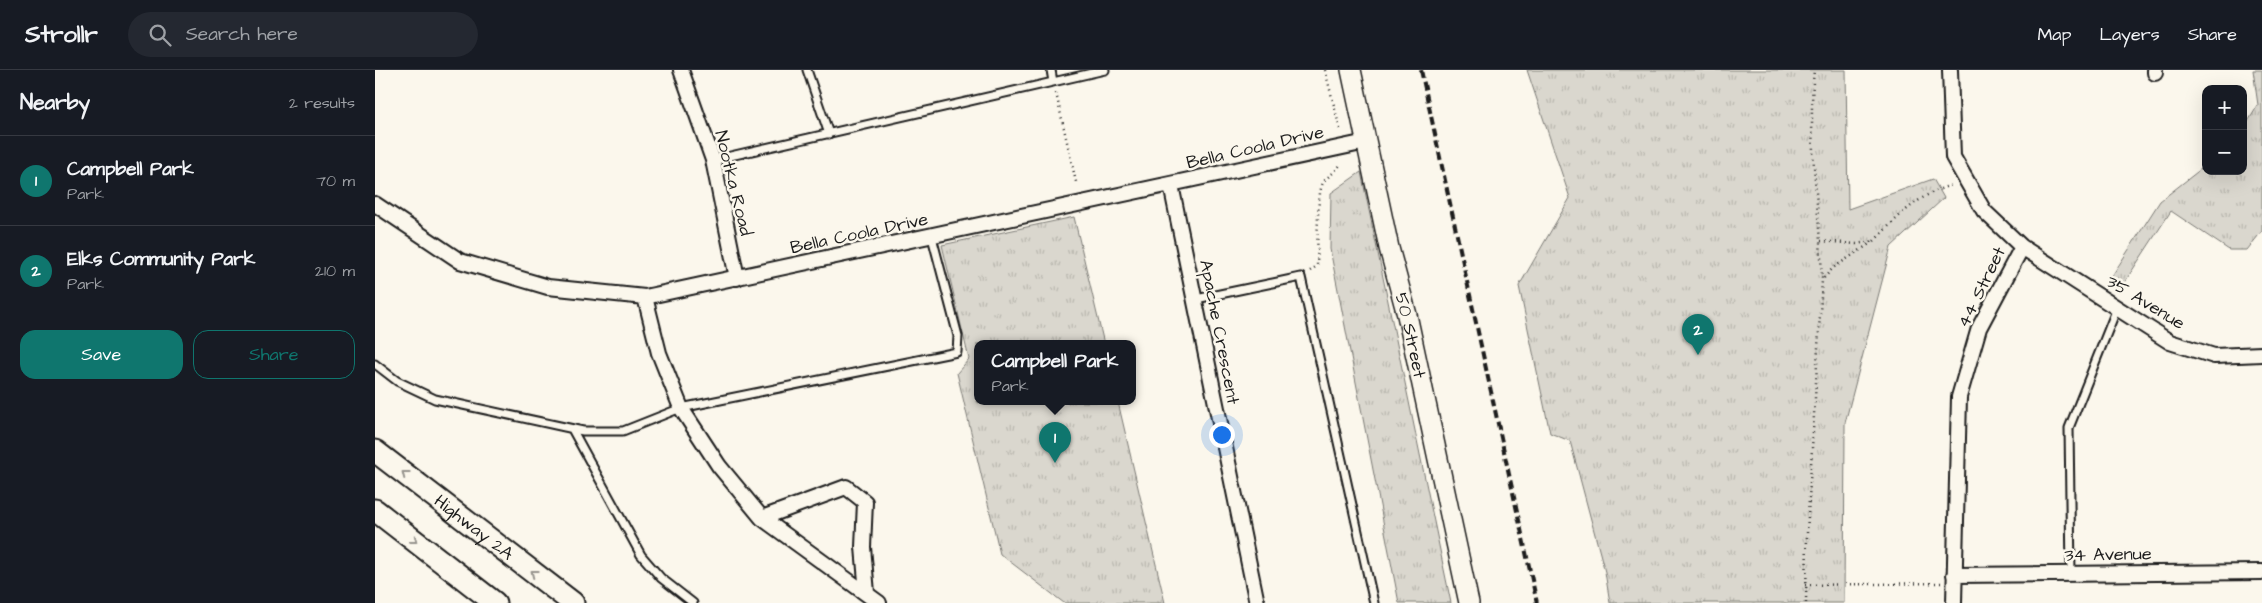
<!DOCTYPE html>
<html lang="en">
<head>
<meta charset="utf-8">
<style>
  :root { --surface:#171b24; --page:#242831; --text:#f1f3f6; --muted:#9ea1a6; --line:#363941; --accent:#0f766e }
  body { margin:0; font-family:"Architects Daughter",sans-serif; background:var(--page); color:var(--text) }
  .controls { position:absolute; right:15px; top:15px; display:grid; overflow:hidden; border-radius:10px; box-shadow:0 5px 20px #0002 }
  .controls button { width:45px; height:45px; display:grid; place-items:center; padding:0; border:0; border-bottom:1px solid var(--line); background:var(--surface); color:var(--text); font:25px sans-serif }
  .you { position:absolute; left:846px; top:364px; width:18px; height:18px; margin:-12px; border:4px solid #fff; border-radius:50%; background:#1a73e8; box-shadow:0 0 0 8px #1a73e833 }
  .badge { display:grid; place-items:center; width:32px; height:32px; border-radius:50%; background:var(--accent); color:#fff; font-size:16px; font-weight:700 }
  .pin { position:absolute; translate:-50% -41px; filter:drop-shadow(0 1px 2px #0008) }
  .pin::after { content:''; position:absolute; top:26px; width:18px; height:15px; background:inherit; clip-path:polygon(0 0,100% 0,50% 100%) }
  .popup { position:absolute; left:599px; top:270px; width:162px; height:65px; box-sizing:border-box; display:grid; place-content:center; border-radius:10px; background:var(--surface); filter:drop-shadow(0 1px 4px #0005); font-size:16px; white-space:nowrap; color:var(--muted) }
  .popup b { font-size:19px; color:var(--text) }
  .popup::after { content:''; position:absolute; left:50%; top:100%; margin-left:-10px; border:10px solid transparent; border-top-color:var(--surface) }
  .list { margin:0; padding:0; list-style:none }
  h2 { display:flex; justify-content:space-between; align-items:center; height:65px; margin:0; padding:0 20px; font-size:21px }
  h2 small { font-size:16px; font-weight:400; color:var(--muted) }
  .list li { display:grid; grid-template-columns:32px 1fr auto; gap:15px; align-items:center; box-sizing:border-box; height:90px; padding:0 20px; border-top:1px solid var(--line) }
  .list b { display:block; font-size:19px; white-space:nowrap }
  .list p { margin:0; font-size:16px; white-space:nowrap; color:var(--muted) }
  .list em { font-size:16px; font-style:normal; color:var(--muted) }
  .actions { display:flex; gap:10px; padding:15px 20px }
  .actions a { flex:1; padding:11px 0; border:1px solid var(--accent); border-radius:15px; text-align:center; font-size:18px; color:var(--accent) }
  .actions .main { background:var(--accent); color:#fff }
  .icon { flex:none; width:28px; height:28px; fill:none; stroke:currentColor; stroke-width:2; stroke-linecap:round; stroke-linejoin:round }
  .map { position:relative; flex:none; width:1887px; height:533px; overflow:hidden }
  header { display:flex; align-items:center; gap:30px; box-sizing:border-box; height:70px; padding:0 25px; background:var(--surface); border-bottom:1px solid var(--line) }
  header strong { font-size:24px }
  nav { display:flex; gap:28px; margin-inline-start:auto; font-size:18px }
  .search { width:350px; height:45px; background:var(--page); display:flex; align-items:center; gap:12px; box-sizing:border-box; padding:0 18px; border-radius:28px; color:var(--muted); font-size:19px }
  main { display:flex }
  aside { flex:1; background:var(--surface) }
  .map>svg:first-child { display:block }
  .park { fill:url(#park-tufts); stroke:#7b7a75 }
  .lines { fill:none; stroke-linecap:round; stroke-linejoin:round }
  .lane-casing { stroke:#1c1c1c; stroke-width:11 }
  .street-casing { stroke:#1c1c1c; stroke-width:18 }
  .secondary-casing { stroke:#1c1c1c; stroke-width:22 }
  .primary-casing { stroke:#1c1c1c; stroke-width:25 }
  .path { stroke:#1c1c1c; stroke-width:2.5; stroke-dasharray:1 4; stroke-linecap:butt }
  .lane { stroke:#fbf7ec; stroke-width:7 }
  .street { stroke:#fbf7ec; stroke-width:14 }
  .secondary { stroke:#fbf7ec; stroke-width:19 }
  .primary { stroke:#fbf7ec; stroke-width:21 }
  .rail { stroke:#1c1c1c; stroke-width:4; stroke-dasharray:8 4; stroke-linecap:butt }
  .oneway { stroke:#97948e }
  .labels { text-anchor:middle; stroke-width:5; stroke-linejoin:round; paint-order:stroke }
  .street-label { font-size:18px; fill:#1c1c1c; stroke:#fbf7ec }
</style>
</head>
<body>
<header>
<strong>Strollr</strong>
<div class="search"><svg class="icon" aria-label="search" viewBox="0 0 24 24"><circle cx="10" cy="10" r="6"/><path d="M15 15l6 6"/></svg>Search here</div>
<nav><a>Map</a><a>Layers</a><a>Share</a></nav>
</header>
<main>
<aside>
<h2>Nearby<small>2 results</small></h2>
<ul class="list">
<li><span class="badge">1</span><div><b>Campbell Park</b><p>Park</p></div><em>70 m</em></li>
<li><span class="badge">2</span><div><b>Elks Community Park</b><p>Park</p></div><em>210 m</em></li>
</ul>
<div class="actions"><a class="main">Save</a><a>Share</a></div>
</aside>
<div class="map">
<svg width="1887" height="533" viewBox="0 0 1887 533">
  <defs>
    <pattern id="park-tufts" width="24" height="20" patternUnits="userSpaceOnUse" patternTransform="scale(1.25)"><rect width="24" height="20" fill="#dad7ce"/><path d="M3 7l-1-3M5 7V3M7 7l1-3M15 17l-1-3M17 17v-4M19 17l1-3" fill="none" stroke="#bab8b0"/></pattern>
  </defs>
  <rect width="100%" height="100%" fill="#fbf7ec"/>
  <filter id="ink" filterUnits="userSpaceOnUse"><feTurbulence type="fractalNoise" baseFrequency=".02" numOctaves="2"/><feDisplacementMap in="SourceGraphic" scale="10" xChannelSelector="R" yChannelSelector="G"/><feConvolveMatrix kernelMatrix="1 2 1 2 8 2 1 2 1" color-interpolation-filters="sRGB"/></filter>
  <g filter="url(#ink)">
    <path class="park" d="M 1152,0 L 1471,0 L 1473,139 L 1558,109 L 1569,128 L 1516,177 L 1470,353 L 1469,533 L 1235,533 L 1230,502 L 1195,371 L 1175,363 L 1144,216 L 1195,128 Z
      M 1878,0 L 1887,0 L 1887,161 L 1872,180 L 1854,180 L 1796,141 L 1747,216 L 1735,209 L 1785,131 L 1831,95 L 1831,101 L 1868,101 L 1868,60 L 1883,35 Z
      M 986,102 L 1076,533 L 1024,533 L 955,179 L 956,123 Z
      M 699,147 L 729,274 L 602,274 L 602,332 L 743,332 L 790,533 L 689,533 L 625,484 L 582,303 L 594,289 L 567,175 Z"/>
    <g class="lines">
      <g class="lane-casing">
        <path id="lane" d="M 432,0 L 454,64
          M 676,0 L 678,12
          M 338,90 L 730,0
          M 821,229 L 926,207 L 999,533
          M 0,294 L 22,311 L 60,329 L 208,361 L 248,361 L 306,338 L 582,282 L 583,266 L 557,167
          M 197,359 L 266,485 L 286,508 L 318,533
          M 1696,503 L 1694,358 L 1742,238"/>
      </g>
      <g class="street-casing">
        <path id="street" d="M 306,0 L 338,90 L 362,208
          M 1575,0 L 1578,87 L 1609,141 L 1647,177 L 1795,272 L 1839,286 L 1887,284
          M 1780,0 L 1780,3
          M 796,115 L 882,533
          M 0,134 L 85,191 L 173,217 L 270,227 L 991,72
          M 270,227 L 284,283 L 306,338 L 344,396 L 387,448 L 504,533
          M 387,448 L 471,417 L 490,432 L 488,477 L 492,523
          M 1579,505 L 1887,502
          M 1579,533 L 1584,327 L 1604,258 L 1647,177"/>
      </g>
      <g class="secondary-casing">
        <g id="secondary">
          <path id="s1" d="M 976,0 L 1014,178 L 1032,245 L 1094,533"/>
        </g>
      </g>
      <g class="primary-casing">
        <g id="primary">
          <path id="s2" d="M 0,381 L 198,533"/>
          <path d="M 0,440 L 120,533"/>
        </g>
      </g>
      <path class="path" d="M 950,0 L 966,63
        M 681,23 L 701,112
        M 1446,171 L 1481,174 L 1499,171 L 1458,198 L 1448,209
        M 1499,171 C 1524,146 1542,125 1577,115
        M 935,201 L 942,196 C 943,179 941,125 948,113 C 952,106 961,103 966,93
        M 1430,515 L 1566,513
        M 1431,533 L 1432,463 L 1447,210 C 1445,140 1432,70 1439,0"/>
      <use href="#lane" class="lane"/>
      <use href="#street" class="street"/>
      <use href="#secondary" class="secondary"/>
      <use href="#primary" class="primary"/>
      <path class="rail" d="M 1046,0 L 1162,533"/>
    </g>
    <defs><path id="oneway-chevron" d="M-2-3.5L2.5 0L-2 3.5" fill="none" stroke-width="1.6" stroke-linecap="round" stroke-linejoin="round" transform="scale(1.25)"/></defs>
    <g class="oneway">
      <use href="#oneway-chevron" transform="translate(30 404) rotate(-142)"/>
      <use href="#oneway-chevron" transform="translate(39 470) rotate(38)"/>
      <use href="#oneway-chevron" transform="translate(159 503) rotate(-142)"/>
    </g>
  </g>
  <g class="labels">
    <g class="street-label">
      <text transform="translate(880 77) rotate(-13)" y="6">Bella Coola Drive</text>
      <text transform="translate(359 113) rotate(76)" y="6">Nootka Road</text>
      <text transform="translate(484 163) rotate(-12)" y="6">Bella Coola Drive</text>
      <text transform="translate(1606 217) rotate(-64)" y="6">44 Street</text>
      <text transform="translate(1771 232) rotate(31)" y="6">35 Avenue</text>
      <text transform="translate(845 262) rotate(79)" y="6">Apache Crescent</text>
      <text dy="6" stroke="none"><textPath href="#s1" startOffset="272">50 Street</textPath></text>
      <text dy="6" stroke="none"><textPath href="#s2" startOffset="125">Highway 2A</textPath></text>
      <text transform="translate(1733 484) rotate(-1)" y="6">34 Avenue</text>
    </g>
  </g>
</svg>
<div class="controls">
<button>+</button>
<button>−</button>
</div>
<div class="you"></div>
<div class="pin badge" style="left:680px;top:393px">1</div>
<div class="popup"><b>Campbell Park</b>Park</div>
<div class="pin badge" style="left:1323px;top:285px">2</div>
</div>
</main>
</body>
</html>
